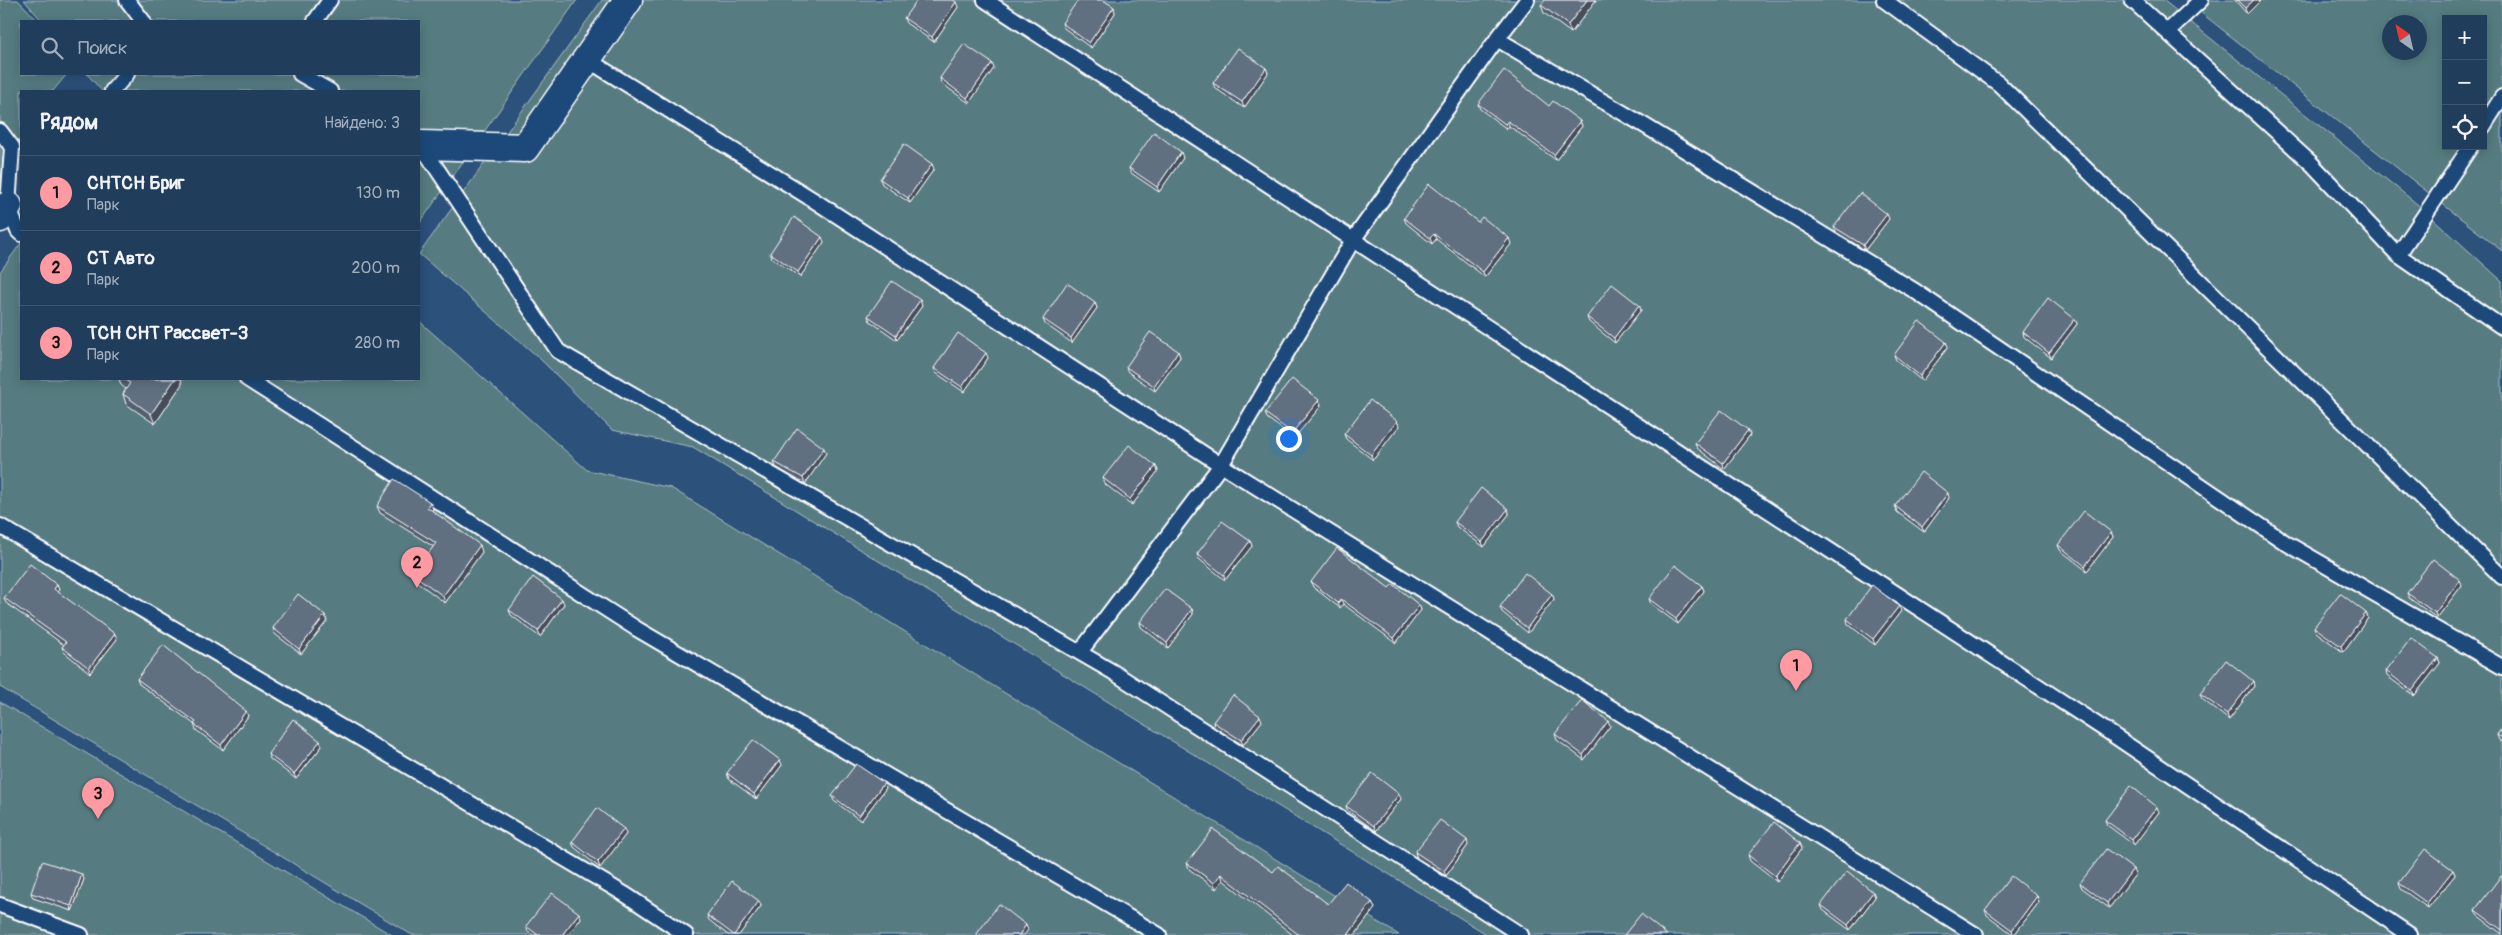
<!DOCTYPE html>
<html lang="ru">
<head>
<meta charset="utf-8">
<style>
  :root { --surface:#213d5c; --page:#294462; --text:#f1f3f6; --muted:#a2aebb; --line:#3e5672; --accent:#ff9aa2 }
  body { margin:0; font-family:Pangolin,sans-serif; background:var(--page); color:var(--text) }
  .controls { position:absolute; right:15px; top:15px; display:grid; overflow:hidden; border-radius:0px; box-shadow:0 2px 12px #0003 }
  .controls button { width:45px; height:45px; display:grid; place-items:center; padding:0; border:0; border-bottom:1px solid var(--line); background:var(--surface); color:var(--text); font:25px sans-serif }
  .compass { position:absolute; left:2382px; top:15px; width:45px; height:45px; border-radius:50%; background:var(--surface); box-shadow:0 2px 12px #0003; rotate:326deg }
  .you { position:absolute; left:1288px; top:438px; width:18px; height:18px; margin:-12px; border:4px solid #fff; border-radius:50%; background:#1a73e8; box-shadow:0 0 0 8px #1a73e833 }
  .badge { display:grid; place-items:center; width:32px; height:32px; border-radius:50%; background:var(--accent); color:#111; font-size:16px; font-weight:700 }
  .pin { position:absolute; translate:-50% -41px; filter:drop-shadow(0 1px 2px #0008) }
  .pin::after { content:''; position:absolute; top:26px; width:18px; height:15px; background:inherit; clip-path:polygon(0 0,100% 0,50% 100%) }
  .list { margin:0; padding:0; list-style:none }
  h2 { display:flex; justify-content:space-between; align-items:center; height:65px; margin:0; padding:0 20px; font-size:21px }
  h2 small { font-size:16px; font-weight:400; color:var(--muted) }
  .list li { display:grid; grid-template-columns:32px 1fr auto; gap:15px; align-items:center; box-sizing:border-box; height:75px; padding:0 20px; border-top:1px solid var(--line) }
  .list b { display:block; font-size:19px; white-space:nowrap }
  .list p { margin:0; font-size:16px; white-space:nowrap; color:var(--muted) }
  .list em { font-size:16px; font-style:normal; color:var(--muted) }
  .icon { flex:none; width:28px; height:28px; fill:none; stroke:currentColor; stroke-width:2; stroke-linecap:round; stroke-linejoin:round }
  .map { position:relative; flex:none; width:2502px; height:935px; overflow:hidden }
  .search { position:absolute; background:var(--surface); box-shadow:0 2px 12px #0003; left:20px; top:20px; width:400px; height:55px; display:flex; align-items:center; gap:12px; box-sizing:border-box; padding:0 18px; border-radius:0px; color:var(--muted); font-size:19px }
  .panel { position:absolute; background:var(--surface); box-shadow:0 2px 12px #0003; left:20px; top:90px; width:400px; height:290px; border-radius:0px }
  .map>svg:first-child { display:block }
  .green { fill:#577b81; stroke:#abbdc0; fill-rule:evenodd }
  .lines { fill:none; stroke-linecap:round; stroke-linejoin:round }
  .service-casing { stroke:#fff; stroke-width:18 }
  .minor-casing { stroke:#fff; stroke-width:31 }
  .service { stroke:#1f4a7a; stroke-width:14 }
  .minor { stroke:#1f4a7a; stroke-width:28 }
  .wall { fill:#535f6f; stroke:#fff }
  .shaded-wall { fill:#444e5a; stroke:#fff }
  .building { fill:#616f81; stroke:#fff }
</style>
</head>
<body>
<div class="map">
<svg width="2502" height="935" viewBox="0 0 2502 935">
  <rect width="100%" height="100%" fill="#2c517b"/>
  <filter id="ink" filterUnits="userSpaceOnUse"><feTurbulence type="fractalNoise" baseFrequency=".02" numOctaves="2"/><feDisplacementMap in="SourceGraphic" scale="10" xChannelSelector="R" yChannelSelector="G"/><feConvolveMatrix kernelMatrix="1 2 1 2 8 2 1 2 1" color-interpolation-filters="sRGB"/></filter>
  <g filter="url(#ink)">
    <path class="green" d="M 0,0 L 18,0 L 38,21 L 21,21 L 21,74 L 67,74 L 53,91 L 21,91 L 21,139 L 0,189 Z
      M 24,0 L 577,0 L 419,224 L 419,91 L 102,91 L 87,74 L 419,74 L 419,21 L 42,21 Z
      M 602,0 L 2163,0 L 2417,204 L 2502,281 L 2502,935 L 1488,935 L 693,447 L 612,430 L 537,356 L 419,254 Z
      M 2185,0 L 2502,0 L 2502,251 ZM 2446,19 L 2483,19 L 2483,146 L 2446,146 ZM 2390,22 L 2420,22 L 2420,52 L 2390,52 Z
      M 21,243 L 21,379 L 419,379 L 419,321 L 587,470 L 671,488 L 1399,935 L 412,935 L 0,687 L 0,272 Z
      M 0,702 L 392,935 L 0,935 Z"/>
    <g class="lines">
      <g class="service-casing">
        <path id="service" d="M 127,0 L 143,21
          M 985,0 L 2107,731 L 2410,935
          M 1884,0 L 1999,84 L 2502,577
          M 2132,0 L 2312,164 L 2398,255 L 2502,327
          M 315,21 L 330,0
          M 2167,32 L 2201,0
          M 1497,39 L 1642,124 L 1915,291 L 2286,543 L 2502,667
          M 588,60 L 815,201 L 1221,465 L 1976,935
          M 300,74 L 330,91
          M 112,91 L 127,74
          M 2483,127 L 2502,97
          M 0,131 L 12,147 L 8,206 L 18,231 L 21,234
          M 421,145 L 558,351 L 1113,672 L 1521,935
          M 2398,255 L 2471,146
          M 247,379 L 637,629 L 1159,935
          M 0,526 L 626,895 L 686,935
          M 1080,652 L 1221,465 L 1353,240 L 1497,39 L 1527,0
          M 0,905 L 81,935"/>
      </g>
      <g class="minor-casing">
        <path id="minor" d="M 421,145 L 525,148 L 628,0
          M 0,218 L 8,206"/>
      </g>
      <use href="#service" class="service"/>
      <use href="#minor" class="minor"/>
    </g>
    <path class="wall" d="M 1545,0 L 1596,0 L 1571,33 L 1544,13 L 1541,5 Z
      M 2235,0 L 2261,0 L 2247,14 Z
      M 958,7 L 934,42 L 906,23 L 904,18 Z
      M 1115,13 L 1091,48 L 1064,28 L 1062,23 Z
      M 994,68 L 969,103 L 941,83 L 940,78 Z
      M 1266,68 L 1268,73 L 1244,108 L 1215,88 L 1213,83 Z
      M 1478,104 L 1549,106 L 1580,121 L 1582,126 L 1556,160 L 1509,126 L 1507,129 L 1480,109 Z
      M 1183,158 L 1159,192 L 1131,173 L 1129,168 Z
      M 934,169 L 910,203 L 882,184 L 880,179 Z
      M 1404,218 L 1478,222 L 1511,244 L 1485,277 L 1436,239 L 1432,244 L 1406,223 Z
      M 1889,219 L 1865,250 L 1836,232 L 1834,227 Z
      M 824,242 L 800,277 L 772,258 L 770,253 Z
      M 1095,303 L 1097,308 L 1072,343 L 1045,324 L 1043,319 Z
      M 1639,305 L 1641,310 L 1615,343 L 1589,322 L 1587,317 Z
      M 922,306 L 897,340 L 870,321 L 868,316 Z
      M 2075,319 L 2077,324 L 2051,358 L 2024,337 L 2023,332 Z
      M 1946,342 L 1948,347 L 1922,381 L 1896,360 L 1894,355 Z
      M 1178,351 L 1180,357 L 1155,391 L 1128,372 L 1126,367 Z
      M 988,358 L 964,392 L 936,373 L 934,368 Z
      M 119,379 L 181,379 L 182,384 L 155,424 L 126,404 L 123,394 L 126,389 L 121,385 Z
      M 1319,400 L 1321,406 L 1294,438 L 1267,418 L 1265,413 Z
      M 1397,421 L 1399,426 L 1373,460 L 1346,439 L 1344,434 Z
      M 1748,430 L 1750,435 L 1724,469 L 1697,448 L 1695,443 Z
      M 826,453 L 805,484 L 776,467 L 774,462 Z
      M 1156,466 L 1158,471 L 1132,505 L 1105,484 L 1103,478 Z
      M 1949,498 L 1924,532 L 1897,512 L 1895,506 Z
      M 430,502 L 433,509 L 432,511 L 482,552 L 445,603 L 416,581 L 413,574 L 434,547 L 380,513 L 377,506 Z
      M 1508,509 L 1509,514 L 1484,547 L 1457,527 L 1455,522 Z
      M 2111,532 L 2113,537 L 2087,571 L 2060,550 L 2058,545 Z
      M 1250,541 L 1252,546 L 1225,580 L 1199,559 L 1197,554 Z
      M 1311,582 L 1389,588 L 1419,605 L 1421,610 L 1396,643 L 1343,604 L 1340,608 L 1313,587 Z
      M 57,585 L 59,590 L 57,592 L 117,639 L 90,673 L 64,652 L 62,647 L 64,645 L 6,603 L 4,598 Z
      M 2462,585 L 2437,618 L 2409,598 L 2407,593 Z
      M 1702,586 L 1704,591 L 1678,624 L 1651,604 L 1649,599 Z
      M 1552,594 L 1554,599 L 1528,633 L 1502,612 L 1500,607 Z
      M 564,604 L 540,637 L 511,615 L 509,610 Z
      M 1192,609 L 1193,614 L 1168,648 L 1141,627 L 1140,622 Z
      M 1901,611 L 1875,645 L 1848,624 L 1847,619 Z
      M 2366,613 L 2368,618 L 2343,652 L 2316,632 L 2314,627 Z
      M 327,621 L 301,654 L 275,634 L 273,628 Z
      M 2438,658 L 2440,663 L 2414,696 L 2387,676 L 2386,671 Z
      M 137,679 L 246,711 L 248,716 L 223,750 L 196,730 L 194,724 L 139,684 Z
      M 2254,686 L 2229,720 L 2202,699 L 2200,694 Z
      M 1262,721 L 1243,745 L 1214,727 L 1213,722 Z
      M 1608,721 L 1610,726 L 1584,760 L 1557,740 L 1555,734 Z
      M 2502,728 L 2502,742 L 2499,740 L 2497,735 Z
      M 322,746 L 296,779 L 270,759 L 268,754 Z
      M 782,765 L 756,799 L 729,779 L 727,773 Z
      M 886,788 L 861,821 L 834,801 L 832,796 Z
      M 1401,799 L 1376,831 L 1348,811 L 1346,806 Z
      M 2159,812 L 2134,845 L 2107,825 L 2105,820 Z
      M 626,834 L 600,868 L 574,847 L 572,842 Z
      M 1468,845 L 1446,876 L 1417,858 L 1415,852 Z
      M 1802,848 L 1777,882 L 1750,861 L 1748,855 Z
      M 1187,863 L 1273,872 L 1328,904 L 1372,902 L 1375,908 L 1355,935 L 1293,935 L 1223,880 L 1216,889 L 1189,869 Z
      M 2133,869 L 2135,875 L 2109,908 L 2082,888 L 2080,883 Z
      M 2453,870 L 2455,875 L 2428,908 L 2401,889 L 2399,883 Z
      M 2502,877 L 2502,934 L 2477,915 L 2475,910 Z
      M 84,879 L 72,911 L 33,898 L 31,893 Z
      M 1873,892 L 1875,897 L 1850,930 L 1823,910 L 1821,905 Z
      M 2037,896 L 2039,902 L 2014,935 L 1987,915 L 1985,910 Z
      M 759,901 L 761,906 L 739,935 L 728,935 L 709,920 L 707,915 Z
      M 581,918 L 568,935 L 533,935 L 528,932 L 526,926 Z"/>
    <path class="shaded-wall" d="M 1587,0 L 1596,0 L 1571,33 L 1568,25 Z
      M 2254,0 L 2261,0 L 2247,14 L 2245,8 Z
      M 956,2 L 958,7 L 934,42 L 932,37 Z
      M 1114,7 L 1115,13 L 1091,48 L 1089,43 Z
      M 992,63 L 994,68 L 969,103 L 967,98 Z
      M 1266,68 L 1268,73 L 1244,108 L 1242,102 Z
      M 1508,121 L 1509,126 L 1507,129 L 1505,124 Z
      M 1580,121 L 1582,126 L 1556,160 L 1554,155 Z
      M 1181,152 L 1183,158 L 1159,192 L 1157,187 Z
      M 932,164 L 934,169 L 910,203 L 908,198 Z
      M 1887,214 L 1889,219 L 1865,250 L 1863,245 Z
      M 1434,234 L 1436,239 L 1432,244 L 1430,238 Z
      M 822,237 L 824,242 L 800,277 L 798,272 Z
      M 1509,238 L 1511,244 L 1485,277 L 1483,272 Z
      M 920,300 L 922,306 L 897,340 L 896,335 Z
      M 1095,303 L 1097,308 L 1072,343 L 1071,338 Z
      M 1639,305 L 1641,310 L 1615,343 L 1614,338 Z
      M 2075,319 L 2077,324 L 2051,358 L 2049,353 Z
      M 1946,342 L 1948,347 L 1922,381 L 1920,376 Z
      M 1178,351 L 1180,357 L 1155,391 L 1154,386 Z
      M 986,353 L 988,358 L 964,392 L 962,387 Z
      M 175,379 L 181,379 L 182,384 L 155,424 L 151,414 Z
      M 1319,400 L 1321,406 L 1294,438 L 1292,433 Z
      M 1397,421 L 1399,426 L 1373,460 L 1371,455 Z
      M 1748,430 L 1750,435 L 1724,469 L 1723,463 Z
      M 824,448 L 826,453 L 805,484 L 803,478 Z
      M 1156,466 L 1158,471 L 1132,505 L 1130,499 Z
      M 1948,493 L 1949,498 L 1924,532 L 1922,527 Z
      M 430,502 L 433,509 L 430,514 L 427,507 Z
      M 1508,509 L 1509,514 L 1484,547 L 1482,542 Z
      M 2111,532 L 2113,537 L 2087,571 L 2085,566 Z
      M 1250,541 L 1252,546 L 1225,580 L 1224,575 Z
      M 480,545 L 482,552 L 445,603 L 443,596 Z
      M 2460,580 L 2462,585 L 2437,618 L 2435,613 Z
      M 57,585 L 59,590 L 55,594 L 54,589 Z
      M 1702,586 L 1704,591 L 1678,624 L 1676,619 Z
      M 1552,594 L 1554,599 L 1528,633 L 1527,628 Z
      M 562,599 L 564,604 L 540,637 L 538,631 Z
      M 1341,599 L 1343,604 L 1340,608 L 1338,603 Z
      M 1419,605 L 1421,610 L 1396,643 L 1394,638 Z
      M 1899,606 L 1901,611 L 1875,645 L 1873,639 Z
      M 1192,609 L 1193,614 L 1168,648 L 1167,643 Z
      M 2366,613 L 2368,618 L 2343,652 L 2341,646 Z
      M 325,615 L 327,621 L 301,654 L 299,649 Z
      M 115,634 L 117,639 L 90,673 L 89,668 Z
      M 2438,658 L 2440,663 L 2414,696 L 2412,691 Z
      M 2253,681 L 2254,686 L 2229,720 L 2227,714 Z
      M 246,711 L 248,716 L 223,750 L 221,745 Z
      M 1260,716 L 1262,721 L 1243,745 L 1241,740 Z
      M 1608,721 L 1610,726 L 1584,760 L 1583,755 Z
      M 320,741 L 322,746 L 296,779 L 294,774 Z
      M 780,760 L 782,765 L 756,799 L 754,794 Z
      M 884,783 L 886,788 L 861,821 L 859,816 Z
      M 1399,794 L 1401,799 L 1376,831 L 1374,826 Z
      M 2157,807 L 2159,812 L 2134,845 L 2132,840 Z
      M 624,829 L 626,834 L 600,868 L 598,862 Z
      M 1467,840 L 1468,845 L 1446,876 L 1444,871 Z
      M 1800,843 L 1802,848 L 1777,882 L 1775,876 Z
      M 2133,869 L 2135,875 L 2109,908 L 2107,903 Z
      M 2453,870 L 2455,875 L 2428,908 L 2427,903 Z
      M 82,874 L 84,879 L 72,911 L 71,906 Z
      M 1221,874 L 1223,880 L 1216,889 L 1214,883 Z
      M 1873,892 L 1875,897 L 1850,930 L 1848,925 Z
      M 2037,896 L 2039,902 L 2014,935 L 2012,930 Z
      M 759,901 L 761,906 L 739,935 L 734,935 Z
      M 1372,902 L 1375,908 L 1355,935 L 1348,935 Z
      M 579,913 L 581,918 L 568,935 L 562,935 Z
      M 1026,925 L 1028,930 L 1024,935 L 1019,935 Z"/>
    <path class="building" d="M 917,0 L 953,0 L 956,2 L 932,37 L 904,18 Z
      M 1078,0 L 1103,0 L 1114,7 L 1089,43 L 1062,23 Z
      M 1545,0 L 1587,0 L 1568,25 L 1541,5 Z
      M 2237,0 L 2254,0 L 2245,8 Z
      M 964,44 L 992,63 L 967,98 L 940,78 Z
      M 1238,48 L 1266,68 L 1242,102 L 1213,83 Z
      M 1504,70 L 1549,106 L 1553,101 L 1580,121 L 1554,155 L 1508,121 L 1505,124 L 1478,104 Z
      M 1154,132 L 1181,152 L 1157,187 L 1129,168 Z
      M 904,144 L 932,164 L 908,198 L 880,179 Z
      M 1429,184 L 1478,222 L 1482,217 L 1509,238 L 1483,272 L 1434,234 L 1430,238 L 1404,218 Z
      M 1860,193 L 1887,214 L 1863,245 L 1834,227 Z
      M 794,217 L 822,237 L 798,272 L 770,253 Z
      M 892,281 L 920,300 L 896,335 L 868,316 Z
      M 1067,283 L 1095,303 L 1071,338 L 1043,319 Z
      M 1612,284 L 1639,305 L 1614,338 L 1587,317 Z
      M 2048,298 L 2075,319 L 2049,353 L 2023,332 Z
      M 1919,321 L 1946,342 L 1920,376 L 1894,355 Z
      M 1150,332 L 1178,351 L 1154,386 L 1126,367 Z
      M 958,333 L 986,353 L 962,387 L 934,368 Z
      M 123,379 L 175,379 L 151,414 L 123,394 L 130,383 Z
      M 1292,379 L 1319,400 L 1292,433 L 1265,413 Z
      M 1370,400 L 1397,421 L 1371,455 L 1344,434 Z
      M 1721,410 L 1748,430 L 1723,463 L 1695,443 Z
      M 797,428 L 824,448 L 803,478 L 774,462 Z
      M 1129,445 L 1156,466 L 1130,499 L 1103,478 Z
      M 1921,472 L 1948,493 L 1922,527 L 1895,506 Z
      M 394,479 L 430,502 L 427,507 L 480,545 L 443,596 L 413,574 L 436,543 L 377,506 Z
      M 1481,488 L 1508,509 L 1482,542 L 1455,522 Z
      M 2084,511 L 2111,532 L 2085,566 L 2058,545 Z
      M 1222,521 L 1250,541 L 1224,575 L 1197,554 Z
      M 1337,548 L 1389,588 L 1393,584 L 1419,605 L 1394,638 L 1341,599 L 1338,603 L 1311,582 Z
      M 2433,559 L 2460,580 L 2435,613 L 2407,593 Z
      M 30,564 L 57,585 L 54,589 L 115,634 L 89,668 L 62,647 L 66,642 L 4,598 Z
      M 1675,565 L 1702,586 L 1676,619 L 1649,599 Z
      M 1525,573 L 1552,594 L 1527,628 L 1500,607 Z
      M 533,577 L 562,599 L 538,631 L 509,610 Z
      M 1872,585 L 1899,606 L 1873,639 L 1847,619 Z
      M 1165,589 L 1192,609 L 1167,643 L 1140,622 Z
      M 2340,593 L 2366,613 L 2341,646 L 2314,627 Z
      M 298,594 L 325,615 L 299,649 L 273,628 Z
      M 2411,638 L 2438,658 L 2412,691 L 2386,671 Z
      M 163,645 L 246,711 L 221,745 L 194,724 L 196,722 L 137,679 Z
      M 2226,660 L 2253,681 L 2227,714 L 2200,694 Z
      M 1233,695 L 1260,716 L 1241,740 L 1213,722 Z
      M 1582,700 L 1608,721 L 1583,755 L 1555,734 Z
      M 293,719 L 320,741 L 294,774 L 268,754 Z
      M 2502,728 L 2502,738 L 2497,735 Z
      M 753,740 L 780,760 L 754,794 L 727,773 Z
      M 856,764 L 884,783 L 859,816 L 832,796 Z
      M 1372,773 L 1399,794 L 1374,826 L 1346,806 Z
      M 2131,786 L 2157,807 L 2132,840 L 2105,820 Z
      M 597,808 L 624,829 L 598,862 L 572,842 Z
      M 1440,820 L 1467,840 L 1444,871 L 1415,852 Z
      M 1774,822 L 1800,843 L 1775,876 L 1748,855 Z
      M 1213,829 L 1273,872 L 1278,866 L 1328,904 L 1346,882 L 1372,902 L 1348,935 L 1299,935 L 1221,874 L 1214,883 L 1187,863 Z
      M 2106,849 L 2133,869 L 2107,903 L 2080,883 Z
      M 2425,849 L 2453,870 L 2427,903 L 2399,883 Z
      M 42,861 L 82,874 L 71,906 L 31,893 Z
      M 1847,871 L 1873,892 L 1848,925 L 1821,905 Z
      M 2011,876 L 2037,896 L 2012,930 L 1985,910 Z
      M 2501,876 L 2502,877 L 2502,930 L 2475,910 Z
      M 732,881 L 759,901 L 734,935 L 707,915 Z
      M 552,893 L 579,913 L 562,935 L 538,935 L 526,926 Z
      M 999,904 L 1026,925 L 1019,935 L 976,935 Z
      M 1641,914 L 1667,935 L 1624,935 Z"/>
  </g>
</svg>
<div class="controls">
<button>+</button>
<button>−</button>
<button><svg class="icon" aria-label="locate" viewBox="0 0 24 24"><circle cx="12" cy="12" r="6"/><path d="M12 2v4M12 18v4M2 12h4M18 12h4"/></svg></button>
</div>
<svg class="compass" viewBox="-18 -18 36 36"><path d="M0-13l5 13h-10z" fill="#e53935"/><path d="M0 13l5-13h-10z" fill="#a2aebb"/></svg>
<div class="you"></div>
<div class="pin badge" style="left:1796px;top:691px">1</div>
<div class="pin badge" style="left:417px;top:588px">2</div>
<div class="pin badge" style="left:98px;top:819px">3</div>
<div class="search"><svg class="icon" aria-label="search" viewBox="0 0 24 24"><circle cx="10" cy="10" r="6"/><path d="M15 15l6 6"/></svg>Поиск</div>
<section class="panel">
<h2>Рядом<small>Найдено: 3</small></h2>
<ul class="list">
<li><span class="badge">1</span><div><b>СНТСН Бриг</b><p>Парк</p></div><em>130 m</em></li>
<li><span class="badge">2</span><div><b>СТ Авто</b><p>Парк</p></div><em>200 m</em></li>
<li><span class="badge">3</span><div><b>ТСН СНТ Рассвет-3</b><p>Парк</p></div><em>280 m</em></li>
</ul>
</section>
</div>
</body>
</html>
